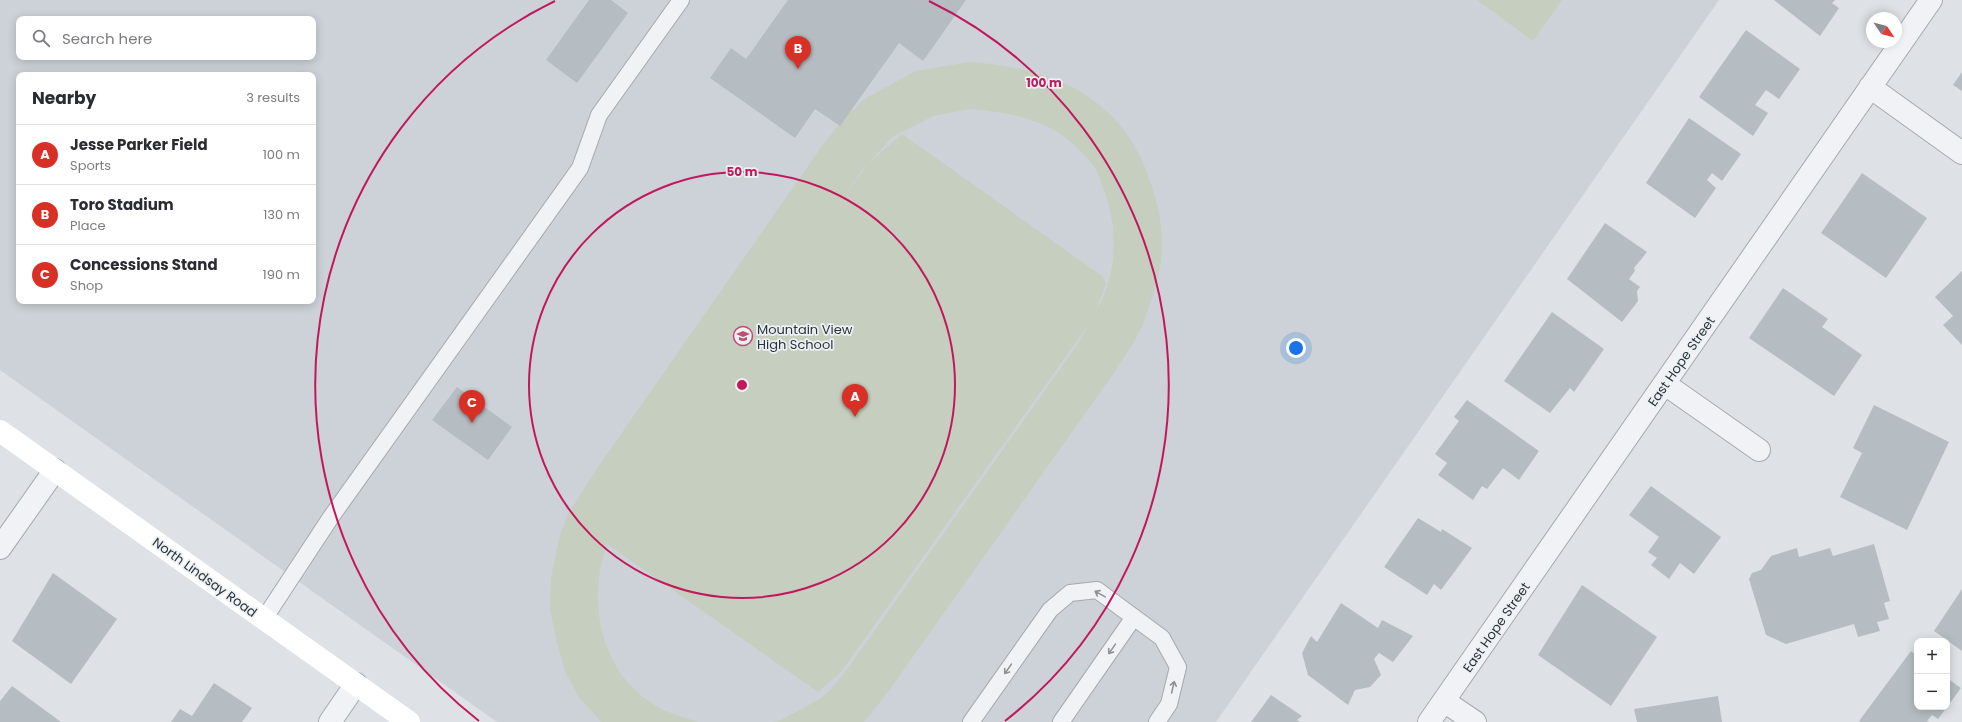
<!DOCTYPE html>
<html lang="en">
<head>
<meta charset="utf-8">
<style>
  :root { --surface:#fff; --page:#f7f7f7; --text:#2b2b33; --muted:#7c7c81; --line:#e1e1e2; --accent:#d93025 }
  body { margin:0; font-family:Poppins,sans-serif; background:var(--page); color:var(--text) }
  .controls { position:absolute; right:12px; bottom:12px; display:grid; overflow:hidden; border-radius:8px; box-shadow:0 2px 10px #0003 }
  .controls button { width:36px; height:36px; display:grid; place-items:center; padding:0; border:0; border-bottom:1px solid var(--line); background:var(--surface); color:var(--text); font:20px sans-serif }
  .compass { position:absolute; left:1866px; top:12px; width:36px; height:36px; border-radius:50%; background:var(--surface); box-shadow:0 2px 10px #0003; rotate:125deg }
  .you { position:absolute; left:1296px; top:348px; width:14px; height:14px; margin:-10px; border:3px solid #fff; border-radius:50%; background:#1a73e8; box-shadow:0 0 0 6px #1a73e833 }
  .badge { display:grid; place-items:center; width:26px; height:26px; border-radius:50%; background:var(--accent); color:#fff; font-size:13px; font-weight:700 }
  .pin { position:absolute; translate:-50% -33px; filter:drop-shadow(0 1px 2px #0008) }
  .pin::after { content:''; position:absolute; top:21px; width:14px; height:12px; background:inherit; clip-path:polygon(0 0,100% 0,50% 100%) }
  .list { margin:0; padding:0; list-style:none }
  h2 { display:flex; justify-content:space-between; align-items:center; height:52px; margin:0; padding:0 16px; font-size:17px }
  h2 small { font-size:13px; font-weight:400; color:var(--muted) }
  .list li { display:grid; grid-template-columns:26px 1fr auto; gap:12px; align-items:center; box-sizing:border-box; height:60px; padding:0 16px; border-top:1px solid var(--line) }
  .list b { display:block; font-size:15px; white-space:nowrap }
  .list p { margin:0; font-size:13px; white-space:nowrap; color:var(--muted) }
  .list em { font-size:13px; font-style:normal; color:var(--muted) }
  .icon { flex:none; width:22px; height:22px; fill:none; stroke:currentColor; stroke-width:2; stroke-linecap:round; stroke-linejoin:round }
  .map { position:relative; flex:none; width:1962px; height:722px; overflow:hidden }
  .search { position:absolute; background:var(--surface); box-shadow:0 2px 10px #0003; left:16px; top:16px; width:300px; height:44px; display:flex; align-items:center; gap:10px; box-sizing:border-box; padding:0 14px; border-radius:8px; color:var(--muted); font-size:15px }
  .panel { position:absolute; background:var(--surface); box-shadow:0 2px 10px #0003; left:16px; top:72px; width:300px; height:232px; border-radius:8px }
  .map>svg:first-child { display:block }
  .built { fill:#ccd2d7; fill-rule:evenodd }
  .green { fill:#c6cfbf; fill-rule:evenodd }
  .building { fill:#b5bdc2 }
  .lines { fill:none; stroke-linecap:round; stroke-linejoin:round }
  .lane-casing { stroke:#a4aaaf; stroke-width:18 }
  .street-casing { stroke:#a4aaaf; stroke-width:24 }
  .lane { stroke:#f0f2f5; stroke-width:16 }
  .street { stroke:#f0f2f5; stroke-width:22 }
  .secondary { stroke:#fff; stroke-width:22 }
  .oneway { stroke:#8c9298 }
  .ring { fill:none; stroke:#c2185b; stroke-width:2 }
  .labels { text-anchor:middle; stroke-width:3.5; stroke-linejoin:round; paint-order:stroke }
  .poi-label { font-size:13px; fill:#28333b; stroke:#edf1f4; text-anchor:start }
  .street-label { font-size:13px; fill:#28333b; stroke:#edf1f4 }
  .centre { fill:#c2185b; stroke:#edf1f4; stroke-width:2 }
  .ring-label { font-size:12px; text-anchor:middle; font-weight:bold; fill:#c2185b; stroke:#edf1f4; stroke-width:3.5; stroke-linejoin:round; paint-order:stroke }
</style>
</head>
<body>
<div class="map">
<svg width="1962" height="722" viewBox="0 0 1962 722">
  <rect width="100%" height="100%" fill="#dee2e6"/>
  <path class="built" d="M 0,0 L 1719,0 L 1216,722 L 497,722 L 0,370 ZM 19,19 L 313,19 L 313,57 L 19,57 ZM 19,75 L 313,75 L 313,301 L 19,301 Z"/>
  <path class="green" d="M 1477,0 L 1562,0 L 1533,41 Z
    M 969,62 C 1055,68 1126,98 1152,187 C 1160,211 1164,237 1161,262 C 1157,282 1151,304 1143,323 C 1137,339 1125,355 1116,370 L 888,692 L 864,722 L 774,722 L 779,721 L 820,699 L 832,688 L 851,664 L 1077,345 L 1087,327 L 841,672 L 818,692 L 607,544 C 587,600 599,670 653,704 C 666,713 683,717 698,722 L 601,722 L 578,696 L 565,671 L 556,639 L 550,609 L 551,577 L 559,539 L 568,514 L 598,467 L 824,143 L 846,116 L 866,98 L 916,71 ZM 970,109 C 998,111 1037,117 1060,134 C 1073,142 1086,156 1095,168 C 1100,176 1103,187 1106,196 C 1118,234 1117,275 1096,311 L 1106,283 L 1102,276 L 902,134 L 870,162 L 839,203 L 861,172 L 892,137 L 933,116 Z"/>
  <path class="building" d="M 589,0 L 611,0 L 628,13 L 577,83 L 546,60 Z
    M 788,0 L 966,0 L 923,61 L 899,43 L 840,126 L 815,109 L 795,138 L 710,78 L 731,48 L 746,59 Z
    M 1774,0 L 1835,0 L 1832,3 L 1839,8 L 1820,36 Z
    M 1746,30 L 1800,69 L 1779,99 L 1766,90 L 1755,105 L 1768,113 L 1753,136 L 1699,97 Z
    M 1962,72 L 1962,91 L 1953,85 Z
    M 1689,118 L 1741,154 L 1722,181 L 1712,173 L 1707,180 L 1716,188 L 1695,218 L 1646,183 Z
    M 1862,173 L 1927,218 L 1886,278 L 1821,233 Z
    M 1605,223 L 1647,252 L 1634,268 L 1635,271 L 1629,279 L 1640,287 L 1637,291 L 1638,301 L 1622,322 L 1567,279 Z
    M 1962,271 L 1962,345 L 1943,325 L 1953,316 L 1935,297 Z
    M 1783,288 L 1828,319 L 1822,327 L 1862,355 L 1834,396 L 1749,338 Z
    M 1552,312 L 1604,349 L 1574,392 L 1570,388 L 1550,413 L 1504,381 Z
    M 457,387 L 512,427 L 488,460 L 432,420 Z
    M 1467,400 L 1539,451 L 1519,480 L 1503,468 L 1487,489 L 1482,486 L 1473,500 L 1438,475 L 1447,463 L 1435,454 L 1459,421 L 1454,417 Z
    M 1874,405 L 1949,442 L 1907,530 L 1840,497 L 1862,453 L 1853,448 Z
    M 1651,486 L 1721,537 L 1694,574 L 1680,563 L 1669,579 L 1651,565 L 1657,558 L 1648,552 L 1659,537 L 1629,515 Z
    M 1418,518 L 1441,532 L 1442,529 L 1472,548 L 1441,590 L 1434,584 L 1427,595 L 1384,567 Z
    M 1874,544 L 1890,601 L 1884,603 L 1889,619 L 1877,622 L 1880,631 L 1858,637 L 1854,624 L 1786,644 L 1766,635 L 1749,579 L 1752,573 L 1761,570 L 1771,556 L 1797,548 L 1799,557 L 1830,548 L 1833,556 Z
    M 53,573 L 117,619 L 71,684 L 12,641 Z
    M 1582,585 L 1657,637 L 1611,706 L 1538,655 Z
    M 1962,589 L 1962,651 L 1934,631 Z
    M 1341,603 L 1378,628 L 1382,620 L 1413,636 L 1393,662 L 1379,653 L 1374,659 L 1381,675 L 1370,687 L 1355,690 L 1348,705 L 1308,675 L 1302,653 L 1311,636 L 1317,642 Z
    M 1911,651 L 1917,656 L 1917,707 L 1947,707 L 1938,719 L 1932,715 L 1927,721 L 1929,722 L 1861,722 L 1859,721 Z
    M 1947,678 L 1961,688 L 1947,707 Z
    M 214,683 L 252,708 L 242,722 L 171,722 L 180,709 L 192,716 Z
    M 12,686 L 61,722 L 0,722 L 0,701 Z
    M 1271,695 L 1302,716 L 1297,720 L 1300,722 L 1251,722 Z
    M 1718,696 L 1722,722 L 1637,722 L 1634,709 Z"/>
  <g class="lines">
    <g class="lane-casing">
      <path id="lane" d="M 264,619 L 331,517 L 580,168 L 599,115 L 681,0
        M 971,722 L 1050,610 L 1070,593 L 1097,590 L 1162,638 L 1178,667 L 1169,704 L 1157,722
        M 1061,722 L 1134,617"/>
    </g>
    <g class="street-casing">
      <path id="street" d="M 1870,87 L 1962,153
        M 1665,384 L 1759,450
        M 0,548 L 55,470
        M 1444,701 L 1475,722
        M 330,722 L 356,684
        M 1429,722 L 1931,0"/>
    </g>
    <use href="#lane" class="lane"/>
    <use href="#street" class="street"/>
    <path class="secondary" d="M 0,431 L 409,722"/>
  </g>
  <defs><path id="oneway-shaft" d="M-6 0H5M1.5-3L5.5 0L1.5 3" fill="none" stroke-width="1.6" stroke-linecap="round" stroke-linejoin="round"/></defs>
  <g class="oneway">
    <use href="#oneway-shaft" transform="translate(1100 594) rotate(-151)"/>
    <use href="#oneway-shaft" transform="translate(1112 649) rotate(125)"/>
    <use href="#oneway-shaft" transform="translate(1008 669) rotate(125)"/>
    <use href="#oneway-shaft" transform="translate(1173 687) rotate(-77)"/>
  </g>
  <g class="ring">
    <circle cx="742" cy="385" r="213"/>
    <path d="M479 721A427 427 0 0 1 555 1M929 1A427 427 0 0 1 1005 721"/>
  </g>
  <defs>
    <g id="school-ring" transform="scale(1)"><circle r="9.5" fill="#edf1f4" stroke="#c24c74" stroke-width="1.5"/><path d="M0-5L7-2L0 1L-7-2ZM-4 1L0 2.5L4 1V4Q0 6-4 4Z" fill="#c24c74"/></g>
  </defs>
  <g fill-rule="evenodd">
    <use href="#school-ring" x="743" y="336"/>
  </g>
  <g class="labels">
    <g class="poi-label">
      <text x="757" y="334">Mountain View<tspan x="757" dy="15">High School</tspan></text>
    </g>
    <g class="street-label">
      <text transform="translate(1681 361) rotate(-55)" y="5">East Hope Street</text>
      <text transform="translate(205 577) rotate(36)" y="5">North Lindsay Road</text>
      <text transform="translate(1496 627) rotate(-55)" y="5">East Hope Street</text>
    </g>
  </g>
  <circle cx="742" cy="385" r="6" class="centre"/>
  <g class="ring-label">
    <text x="1044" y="87">100 m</text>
    <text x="742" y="176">50 m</text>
  </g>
</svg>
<div class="controls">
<button>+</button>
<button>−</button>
</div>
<svg class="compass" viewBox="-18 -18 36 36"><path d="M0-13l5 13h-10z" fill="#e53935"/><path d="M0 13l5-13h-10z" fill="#7c7c81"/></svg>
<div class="you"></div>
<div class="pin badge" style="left:855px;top:417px">A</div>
<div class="pin badge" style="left:798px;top:69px">B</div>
<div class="pin badge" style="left:472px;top:423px">C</div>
<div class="search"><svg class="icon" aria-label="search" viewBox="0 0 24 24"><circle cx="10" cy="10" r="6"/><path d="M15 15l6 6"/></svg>Search here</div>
<section class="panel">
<h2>Nearby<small>3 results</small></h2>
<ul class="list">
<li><span class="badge">A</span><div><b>Jesse Parker Field</b><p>Sports</p></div><em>100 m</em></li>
<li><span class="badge">B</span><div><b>Toro Stadium</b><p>Place</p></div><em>130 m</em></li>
<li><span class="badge">C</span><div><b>Concessions Stand</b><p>Shop</p></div><em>190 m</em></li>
</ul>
</section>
</div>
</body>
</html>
